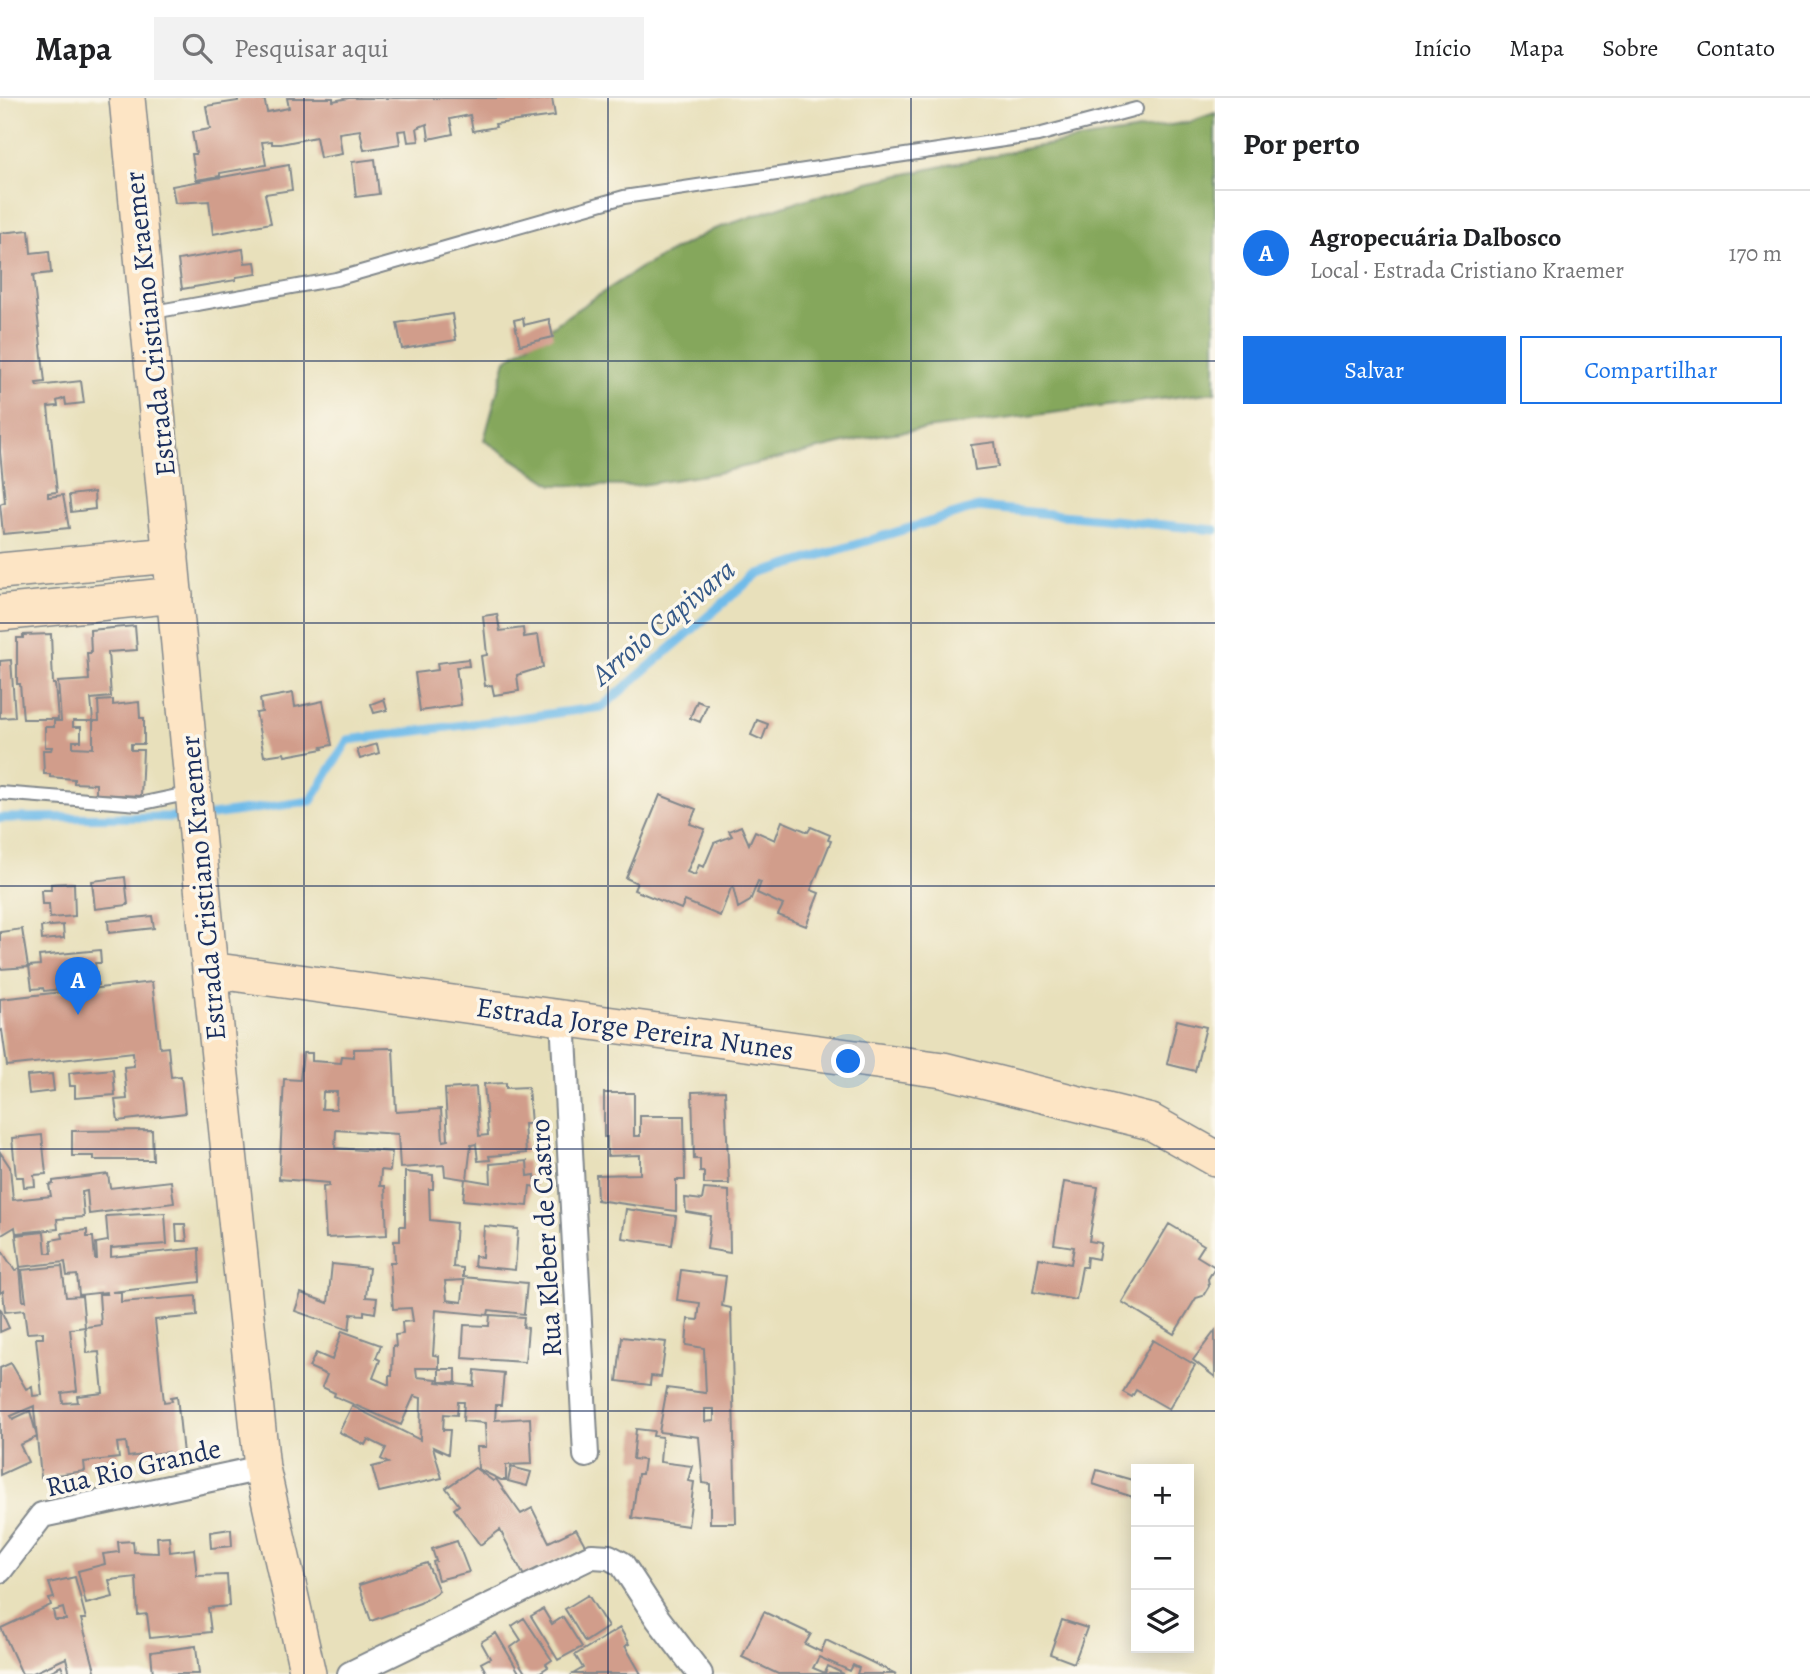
<!DOCTYPE html>
<html lang="pt">
<head>
<meta charset="utf-8">
<style>
  :root { --surface:#fff; --page:#f2f2f2; --text:#202124; --muted:#757577; --line:#e0e0e0; --accent:#1a73e8 }
  body { margin:0; font-family:Alegreya,serif; background:var(--page); color:var(--text) }
  .controls { position:absolute; right:21px; bottom:21px; display:grid; overflow:hidden; border-radius:0px; box-shadow:0 4px 18px #0003 }
  .controls button { width:63px; height:63px; display:grid; place-items:center; padding:0; border:0; border-bottom:2px solid var(--line); background:var(--surface); color:var(--text); font:35px sans-serif }
  .you { position:absolute; left:849px; top:964px; width:24px; height:24px; margin:-18px; border:5px solid #fff; border-radius:50%; background:#1a73e8; box-shadow:0 0 0 10px #1a73e833 }
  .badge { display:grid; place-items:center; width:46px; height:46px; border-radius:50%; background:var(--accent); color:#fff; font-size:23px; font-weight:700 }
  .pin { position:absolute; translate:-50% -58px; filter:drop-shadow(0 2px 4px #0008) }
  .pin::after { content:''; position:absolute; top:37px; width:24px; height:21px; background:inherit; clip-path:polygon(0 0,100% 0,50% 100%) }
  .list { margin:0; padding:0; list-style:none }
  h2 { display:flex; justify-content:space-between; align-items:center; height:91px; margin:0; padding:0 28px; font-size:30px }
  h2 small { font-size:23px; font-weight:400; color:var(--muted) }
  .list li { display:grid; grid-template-columns:46px 1fr auto; gap:21px; align-items:center; box-sizing:border-box; height:126px; padding:0 28px; border-top:2px solid var(--line) }
  .list b { display:block; font-size:26px; white-space:nowrap }
  .list p { margin:0; font-size:23px; white-space:nowrap; color:var(--muted) }
  .list em { font-size:23px; font-style:normal; color:var(--muted) }
  .actions { display:flex; gap:14px; padding:21px 28px }
  .actions a { flex:1; padding:16px 0; border:2px solid var(--accent); border-radius:0px; text-align:center; font-size:24px; color:var(--accent) }
  .actions .main { background:var(--accent); color:#fff }
  .icon { flex:none; width:38px; height:38px; fill:none; stroke:currentColor; stroke-width:2; stroke-linecap:round; stroke-linejoin:round }
  .map { position:relative; flex:none; width:1215px; height:1576px; overflow:hidden }
  header { display:flex; align-items:center; gap:42px; box-sizing:border-box; height:98px; padding:0 35px; background:var(--surface); border-bottom:2px solid var(--line) }
  header strong { font-size:33px }
  nav { display:flex; gap:38px; margin-inline-start:auto; font-size:24px }
  .search { width:490px; height:63px; background:var(--page); display:flex; align-items:center; gap:18px; box-sizing:border-box; padding:0 24px; border-radius:0px; color:var(--muted); font-size:26px }
  main { display:flex }
  aside { flex:1; background:var(--surface) }
  .map>svg:first-child { display:block }
  .forest { fill:#85a75c; stroke:#506b5d; stroke-width:2 }
  .lines { fill:none; stroke-linecap:round; stroke-linejoin:round }
  .stream { stroke:#70bbe9; stroke-width:9 }
  .building { fill:#d19d8b; fill-rule:evenodd }
  .lane-casing { stroke:#82888c; stroke-width:16 }
  .street-casing { stroke:#82888c; stroke-width:28 }
  .secondary-casing { stroke:#82888c; stroke-width:38 }
  .lane { stroke:#fff; stroke-width:12 }
  .street { stroke:#fff; stroke-width:24 }
  .secondary { stroke:#fde5c5; stroke-width:35 }
  .grid { fill:none; stroke:#1b2f5e; stroke-width:2; stroke-opacity:0.55 }
  .labels { text-anchor:middle; stroke-width:7; stroke-linejoin:round; paint-order:stroke }
  .street-label { font-size:28px; fill:#1b2f5e; stroke:#fbf7ec }
  .water-label { font-size:30px; font-style:italic; fill:#355988; stroke:#fbf7ec }
</style>
</head>
<body>
<header>
<strong>Mapa</strong>
<div class="search"><svg class="icon" aria-label="search" viewBox="0 0 24 24"><circle cx="10" cy="10" r="6"/><path d="M15 15l6 6"/></svg>Pesquisar aqui</div>
<nav><a>Início</a><a>Mapa</a><a>Sobre</a><a>Contato</a></nav>
</header>
<main>
<div class="map">
<svg width="1215" height="1576" viewBox="0 0 1215 1576">
  <rect width="100%" height="100%" fill="#fbf7ec"/>
  <filter id="ink" filterUnits="userSpaceOnUse"><feTurbulence type="fractalNoise" baseFrequency=".0143" numOctaves="2"/><feDisplacementMap in="SourceGraphic" scale="14" xChannelSelector="R" yChannelSelector="G"/><feConvolveMatrix kernelMatrix="1 2 1 2 8 2 1 2 1" color-interpolation-filters="sRGB"/></filter>
  <filter id="wash" filterUnits="userSpaceOnUse"><feTurbulence type="fractalNoise" baseFrequency=".00686" numOctaves="4" result="noise"/><feDisplacementMap in="SourceGraphic" scale="28" xChannelSelector="R" yChannelSelector="G"/><feGaussianBlur stdDeviation="1.57" result="paint"/><feColorMatrix in="noise" values="0 0 0 0 0 0 0 0 0 0 0 0 0 0 0 0 0 1.4 0 .05"/><feComposite in="paint" operator="in"/></filter>
  <g filter="url(#wash)">
    <rect width="100%" height="100%" fill="#e8e0bb"/>
    <path class="forest" d="M 1215,15 L 1215,294 L 879,337 L 717,375 L 634,388 L 553,387 L 484,342 L 506,262 L 573,214 L 640,170 L 712,132 L 789,106 L 868,84 L 1028,50 L 1189,24 Z"/>
    <g class="lines">
      <path class="stream" d="M 212,717 L 311,703 L 348,642 L 602,609 L 756,477 L 978,409 L 1215,432
        M 0,720 L 173,719"/>
    </g>
    <g id="blocks">
      <path class="building" d="M 238,0 L 264,0 L 267,14 L 289,10 L 287,0 L 333,0 L 333,3 L 349,0 L 527,0 L 528,3 L 552,0 L 555,18 L 495,26 L 496,29 L 473,33 L 470,17 L 450,21 L 453,36 L 429,41 L 427,26 L 417,30 L 419,43 L 408,44 L 406,32 L 398,33 L 400,46 L 364,52 L 360,32 L 339,35 L 342,56 L 320,60 L 316,39 L 281,46 L 272,46 L 272,43 L 262,44 L 266,67 L 220,75 L 220,78 L 196,82 L 192,56 L 196,56 L 192,34 L 210,31 L 206,8 L 238,3 Z
        M 375,61 L 379,96 L 356,99 L 352,64 Z
        M 289,67 L 292,92 L 265,96 L 271,125 L 213,136 L 209,103 L 175,105 L 172,88 Z
        M 29,132 L 31,155 L 49,153 L 51,175 L 33,177 L 45,284 L 36,285 L 37,288 L 81,283 L 84,305 L 66,307 L 65,300 L 57,303 L 58,308 L 48,309 L 57,394 L 48,395 L 48,399 L 63,397 L 69,430 L 3,436 L 0,406 L 5,404 L 0,354 L 0,135 Z
        M 243,151 L 245,165 L 255,164 L 257,176 L 236,179 L 236,182 L 182,191 L 178,162 Z
        M 452,216 L 456,242 L 402,251 L 397,225 Z
        M 523,220 L 524,227 L 549,221 L 553,239 L 520,247 L 514,222 Z
        M 995,344 L 998,369 L 975,372 L 971,347 Z
        M 94,394 L 95,411 L 71,414 L 69,397 Z
        M 497,516 L 500,533 L 523,530 L 524,539 L 538,537 L 543,569 L 517,577 L 519,593 L 494,597 L 492,587 L 485,588 L 481,558 L 487,557 L 483,518 Z
        M 135,528 L 137,552 L 108,554 L 111,599 L 91,601 L 93,623 L 99,623 L 98,603 L 113,602 L 113,607 L 139,604 L 140,620 L 144,620 L 144,646 L 131,646 L 131,652 L 143,652 L 141,698 L 96,696 L 96,686 L 74,685 L 74,681 L 50,679 L 50,676 L 44,676 L 43,652 L 51,652 L 52,649 L 45,649 L 45,629 L 54,629 L 54,623 L 61,623 L 58,584 L 89,582 L 87,555 L 91,555 L 90,532 ZM 73,623 L 93,623 L 93,650 L 73,649 L 73,643 L 81,643 L 81,629 L 73,629 Z
        M 51,536 L 53,586 L 55,586 L 58,621 L 23,621 L 20,586 L 17,586 L 17,540 L 23,540 L 23,537 Z
        M 468,561 L 469,568 L 456,569 L 461,607 L 420,613 L 415,575 L 438,572 L 437,565 Z
        M 11,562 L 15,619 L 0,620 L 0,563 Z
        M 293,595 L 295,609 L 323,603 L 332,647 L 322,649 L 323,651 L 285,658 L 284,655 L 264,658 L 256,615 L 262,614 L 260,601 Z
        M 384,601 L 387,612 L 374,615 L 371,606 Z
        M 697,603 L 707,607 L 700,624 L 690,620 Z
        M 757,622 L 768,626 L 762,642 L 751,637 Z
        M 377,646 L 379,655 L 360,661 L 357,652 Z
        M 660,697 L 696,711 L 690,726 L 705,731 L 687,774 L 695,777 L 699,767 L 704,769 L 714,745 L 732,738 L 729,733 L 741,728 L 749,746 L 755,733 L 775,742 L 782,723 L 808,734 L 811,729 L 830,737 L 828,742 L 831,743 L 811,792 L 819,795 L 806,828 L 778,817 L 783,807 L 757,795 L 761,784 L 758,783 L 750,803 L 738,810 L 733,789 L 731,790 L 720,818 L 685,803 L 681,811 L 634,792 L 637,785 L 626,780 Z
        M 125,779 L 128,807 L 95,811 L 92,783 Z
        M 74,785 L 75,818 L 50,820 L 49,806 L 42,806 L 41,792 L 51,792 L 51,786 Z
        M 152,818 L 154,830 L 109,835 L 108,823 Z
        M 63,827 L 64,840 L 42,842 L 41,829 Z
        M 22,831 L 28,869 L 0,871 L 0,834 Z
        M 100,852 L 101,865 L 95,865 L 98,887 L 44,893 L 43,890 L 32,891 L 29,868 L 40,867 L 39,858 Z
        M 152,884 L 160,950 L 168,949 L 171,979 L 181,978 L 185,1015 L 118,1023 L 115,1002 L 127,1001 L 124,969 L 134,968 L 133,954 L 7,968 L 2,932 L 0,933 L 0,901 Z
        M 1177,922 L 1206,929 L 1195,973 L 1167,966 Z
        M 393,950 L 396,1014 L 441,1011 L 443,1043 L 448,1042 L 445,991 L 476,989 L 479,1038 L 488,1037 L 484,986 L 506,985 L 506,990 L 528,989 L 531,1026 L 524,1026 L 526,1055 L 489,1058 L 490,1062 L 478,1063 L 476,1046 L 471,1047 L 467,1081 L 491,1085 L 490,1066 L 527,1063 L 528,1078 L 535,1077 L 536,1089 L 530,1088 L 528,1108 L 463,1102 L 465,1081 L 445,1078 L 444,1067 L 400,1070 L 398,1036 L 336,1032 L 335,1050 L 392,1054 L 390,1073 L 381,1072 L 380,1088 L 385,1088 L 387,1137 L 326,1140 L 323,1089 L 329,1088 L 329,1085 L 279,1081 L 284,981 L 300,982 L 303,955 L 312,955 L 312,963 L 341,965 L 342,958 L 354,959 L 354,951 ZM 323,994 L 337,994 L 336,1011 L 322,1011 Z
        M 113,971 L 115,997 L 75,1000 L 75,988 L 70,988 L 69,975 Z
        M 52,976 L 54,993 L 29,996 L 27,978 Z
        M 725,993 L 729,1086 L 704,1086 L 704,1074 L 700,1074 L 700,1061 L 694,1061 L 692,994 Z
        M 604,995 L 634,995 L 634,1038 L 640,1038 L 640,1018 L 684,1018 L 685,1082 L 676,1082 L 676,1113 L 597,1102 L 596,1077 L 640,1076 L 640,1057 L 607,1058 L 607,1039 L 604,1039 Z
        M 152,1032 L 153,1062 L 94,1062 L 94,1058 L 72,1058 L 72,1033 Z
        M 42,1037 L 46,1076 L 34,1077 L 35,1088 L 24,1089 L 23,1079 L 16,1079 L 12,1040 Z
        M 0,1054 L 10,1069 L 13,1102 L 51,1098 L 49,1087 L 53,1086 L 53,1083 L 108,1076 L 110,1090 L 171,1083 L 174,1105 L 89,1116 L 87,1093 L 82,1094 L 84,1119 L 57,1121 L 58,1131 L 16,1135 L 15,1129 L 0,1138 Z
        M 405,1074 L 433,1077 L 433,1091 L 429,1091 L 430,1122 L 456,1125 L 453,1169 L 463,1170 L 463,1179 L 527,1185 L 524,1216 L 489,1212 L 488,1217 L 436,1212 L 433,1257 L 439,1258 L 439,1270 L 416,1270 L 417,1279 L 437,1281 L 436,1284 L 474,1288 L 475,1272 L 504,1275 L 501,1307 L 496,1307 L 495,1322 L 530,1320 L 532,1366 L 506,1367 L 506,1382 L 501,1382 L 478,1371 L 477,1349 L 486,1349 L 485,1325 L 463,1323 L 464,1304 L 458,1304 L 457,1317 L 444,1316 L 443,1332 L 450,1332 L 448,1356 L 433,1349 L 442,1380 L 379,1394 L 372,1369 L 388,1365 L 381,1361 L 386,1350 L 368,1341 L 365,1347 L 339,1334 L 352,1308 L 420,1342 L 421,1300 L 414,1298 L 401,1327 L 334,1298 L 335,1295 L 322,1289 L 327,1277 L 309,1269 L 316,1255 L 332,1262 L 342,1233 L 381,1247 L 376,1260 L 380,1262 L 373,1280 L 389,1287 L 389,1278 L 392,1278 L 393,1248 L 396,1249 L 395,1237 L 403,1236 L 402,1224 L 413,1223 L 411,1210 L 393,1211 L 390,1164 L 395,1164 L 394,1143 L 400,1143 L 400,1128 L 405,1128 ZM 464,1182 L 462,1204 L 447,1202 L 445,1183 Z
        M 1064,1084 L 1098,1089 L 1089,1143 L 1101,1145 L 1098,1161 L 1087,1159 L 1086,1169 L 1082,1169 L 1076,1202 L 1033,1194 L 1039,1160 L 1071,1166 L 1074,1149 L 1054,1146 Z
        M 704,1091 L 729,1093 L 730,1155 L 707,1151 L 711,1118 L 686,1114 L 685,1100 L 702,1102 Z
        M 626,1111 L 676,1118 L 672,1147 L 622,1140 Z
        M 165,1115 L 167,1146 L 111,1150 L 111,1159 L 199,1150 L 200,1184 L 112,1194 L 121,1194 L 121,1204 L 196,1198 L 197,1218 L 155,1222 L 164,1304 L 172,1303 L 171,1299 L 177,1298 L 183,1356 L 169,1357 L 168,1354 L 128,1359 L 126,1344 L 117,1345 L 119,1360 L 84,1364 L 85,1373 L 41,1379 L 34,1311 L 34,1308 L 11,1318 L 13,1321 L 30,1313 L 37,1339 L 20,1347 L 28,1364 L 0,1377 L 0,1270 L 11,1265 L 26,1291 L 32,1288 L 33,1298 L 42,1297 L 36,1240 L 43,1240 L 43,1234 L 27,1235 L 24,1212 L 5,1214 L 3,1193 L 0,1195 L 0,1150 L 15,1173 L 20,1170 L 23,1203 L 26,1203 L 22,1172 L 62,1168 L 66,1199 L 82,1198 L 85,1229 L 70,1231 L 77,1293 L 62,1295 L 63,1305 L 78,1304 L 77,1298 L 103,1295 L 99,1254 L 87,1255 L 85,1229 L 101,1227 L 99,1196 L 107,1196 L 106,1194 L 79,1197 L 77,1177 L 67,1178 L 65,1164 L 20,1169 L 16,1137 L 44,1134 L 46,1155 L 52,1155 L 51,1142 L 63,1140 L 62,1135 L 87,1132 L 87,1139 L 93,1139 L 95,1161 L 97,1161 L 96,1145 L 108,1143 L 106,1118 Z
        M 176,1126 L 185,1126 L 187,1143 L 177,1143 Z
        M 1169,1126 L 1204,1147 L 1197,1158 L 1215,1169 L 1208,1181 L 1209,1188 L 1203,1198 L 1196,1200 L 1174,1236 L 1122,1204 Z
        M 484,1128 L 518,1131 L 515,1172 L 474,1168 L 475,1158 L 482,1159 Z
        M 332,1166 L 369,1170 L 366,1199 L 377,1200 L 375,1215 L 364,1213 L 364,1217 L 351,1216 L 349,1232 L 295,1213 L 301,1195 L 328,1205 Z
        M 681,1172 L 726,1178 L 722,1208 L 731,1210 L 736,1425 L 710,1425 L 710,1386 L 703,1385 L 699,1339 L 659,1334 L 667,1290 L 706,1295 L 704,1250 L 686,1247 L 688,1221 L 698,1222 L 700,1205 L 677,1202 ZM 705,1311 L 714,1311 L 714,1323 L 705,1324 Z
        M 0,1210 L 9,1230 L 0,1234 Z
        M 490,1217 L 524,1219 L 523,1229 L 528,1230 L 525,1264 L 462,1260 L 464,1227 L 489,1228 Z
        M 1215,1233 L 1215,1279 L 1193,1262 Z
        M 622,1239 L 666,1244 L 661,1279 L 651,1278 L 650,1287 L 617,1283 Z
        M 1153,1242 L 1195,1267 L 1169,1311 L 1136,1292 L 1132,1299 L 1123,1294 Z
        M 439,1271 L 456,1271 L 456,1284 L 439,1284 Z
        M 636,1331 L 654,1333 L 653,1338 L 662,1339 L 660,1364 L 692,1368 L 688,1383 L 694,1384 L 688,1428 L 632,1420 L 638,1376 L 642,1376 L 644,1362 L 633,1361 Z
        M 511,1369 L 531,1374 L 527,1388 L 508,1383 Z
        M 475,1370 L 493,1383 L 496,1381 L 521,1416 L 532,1410 L 549,1444 L 576,1431 L 585,1447 L 524,1478 L 500,1432 L 480,1447 L 454,1411 L 459,1407 L 446,1390 Z
        M 1097,1372 L 1136,1383 L 1136,1400 L 1093,1386 Z
        M 231,1431 L 232,1448 L 211,1450 L 210,1434 Z
        M 169,1438 L 170,1454 L 194,1451 L 197,1478 L 227,1477 L 229,1508 L 208,1510 L 211,1534 L 150,1540 L 147,1516 L 138,1517 L 136,1479 L 109,1482 L 113,1499 L 86,1506 L 78,1473 L 105,1466 L 103,1456 L 119,1454 L 118,1444 L 133,1443 L 134,1454 L 158,1455 L 157,1439 Z
        M 457,1443 L 469,1474 L 438,1482 L 433,1464 L 436,1463 L 432,1451 Z
        M 427,1465 L 439,1493 L 420,1505 L 371,1523 L 359,1487 Z
        M 75,1479 L 86,1521 L 81,1521 L 96,1576 L 70,1576 L 66,1560 L 31,1576 L 22,1576 L 1,1530 L 51,1507 L 49,1501 L 54,1500 L 49,1485 ZM 63,1510 L 66,1522 L 55,1522 L 53,1513 Z
        M 588,1497 L 608,1529 L 585,1544 L 565,1511 Z
        M 543,1511 L 552,1526 L 563,1519 L 582,1549 L 558,1562 L 531,1518 Z
        M 764,1514 L 811,1536 L 805,1546 L 821,1554 L 826,1542 L 896,1576 L 857,1576 L 859,1570 L 853,1567 L 850,1573 L 819,1559 L 813,1570 L 825,1575 L 828,1568 L 844,1576 L 778,1576 L 742,1559 Z
        M 524,1520 L 552,1562 L 546,1566 L 548,1569 L 537,1576 L 528,1576 L 524,1573 L 510,1550 L 521,1542 L 512,1528 Z
        M 1062,1522 L 1087,1530 L 1074,1565 L 1050,1556 Z
        M 620,1530 L 629,1546 L 625,1548 L 641,1576 L 573,1576 L 583,1570 L 575,1557 Z
        M 496,1535 L 520,1576 L 487,1576 L 481,1565 L 490,1560 L 481,1544 Z
        M 196,1548 L 199,1576 L 153,1576 L 151,1554 Z
        M 61,1568 L 65,1576 L 45,1576 Z"/>
    </g>
  </g>
  <g filter="url(#ink)">
    <use href="#blocks" fill-opacity="0" stroke="#82888c" stroke-width="2"/>
    <g class="lines">
      <g class="lane-casing">
        <path id="lane" d="M 148,215 L 336,181 L 624,99 L 1038,37 L 1136,11
          M 0,695 L 139,706 L 191,695"/>
      </g>
      <g class="street-casing">
        <path id="street" d="M 563,920 L 586,1357
          M 0,1472 L 42,1417 L 262,1370
          M 350,1576 L 592,1458 L 609,1459 L 622,1466 L 658,1521 L 700,1576"/>
      </g>
      <g class="secondary-casing">
        <path id="secondary" d="M 127,0 L 210,872 L 262,1370 L 308,1576
          M 0,473 L 171,457
          M 0,515 L 175,497
          M 210,872 L 943,972 L 1151,1024 L 1215,1060"/>
      </g>
      <use href="#lane" class="lane"/>
      <use href="#street" class="street"/>
      <use href="#secondary" class="secondary"/>
    </g>
  </g>
  <path class="grid" d="M 304,0 L 304,1576M 608,0 L 608,1576M 911,0 L 911,1576M 0,263 L 1215,263M 0,525 L 1215,525M 0,788 L 1215,788M 0,1051 L 1215,1051M 0,1313 L 1215,1313"/>
  <g class="labels">
    <g class="street-label">
      <text transform="translate(149 226) rotate(-96)" y="10">Estrada Cristiano Kraemer</text>
      <text transform="translate(202 790) rotate(-95)" y="10">Estrada Cristiano Kraemer</text>
      <text transform="translate(635 930) rotate(8)" y="10">Estrada Jorge Pereira Nunes</text>
      <text transform="translate(545 1140) rotate(-93)" y="10">Rua Kleber de Castro</text>
      <text transform="translate(133 1369) rotate(-13)" y="10">Rua Rio Grande</text>
    </g>
    <g class="water-label">
      <text transform="translate(663 524) rotate(-40)" y="10">Arroio Capivara</text>
    </g>
  </g>
</svg>
<div class="controls">
<button>+</button>
<button>−</button>
<button><svg class="icon" aria-label="layers" viewBox="0 0 24 24"><path d="M12 4l9 5-9 5-9-5zM3 14l9 5 9-5"/></svg></button>
</div>
<div class="you"></div>
<div class="pin badge" style="left:78px;top:917px">A</div>
</div>
<aside>
<h2>Por perto<small></small></h2>
<ul class="list">
<li><span class="badge">A</span><div><b>Agropecuária Dalbosco</b><p>Local · Estrada Cristiano Kraemer</p></div><em>170 m</em></li>
</ul>
<div class="actions"><a class="main">Salvar</a><a>Compartilhar</a></div>
</aside>
</main>
</body>
</html>
